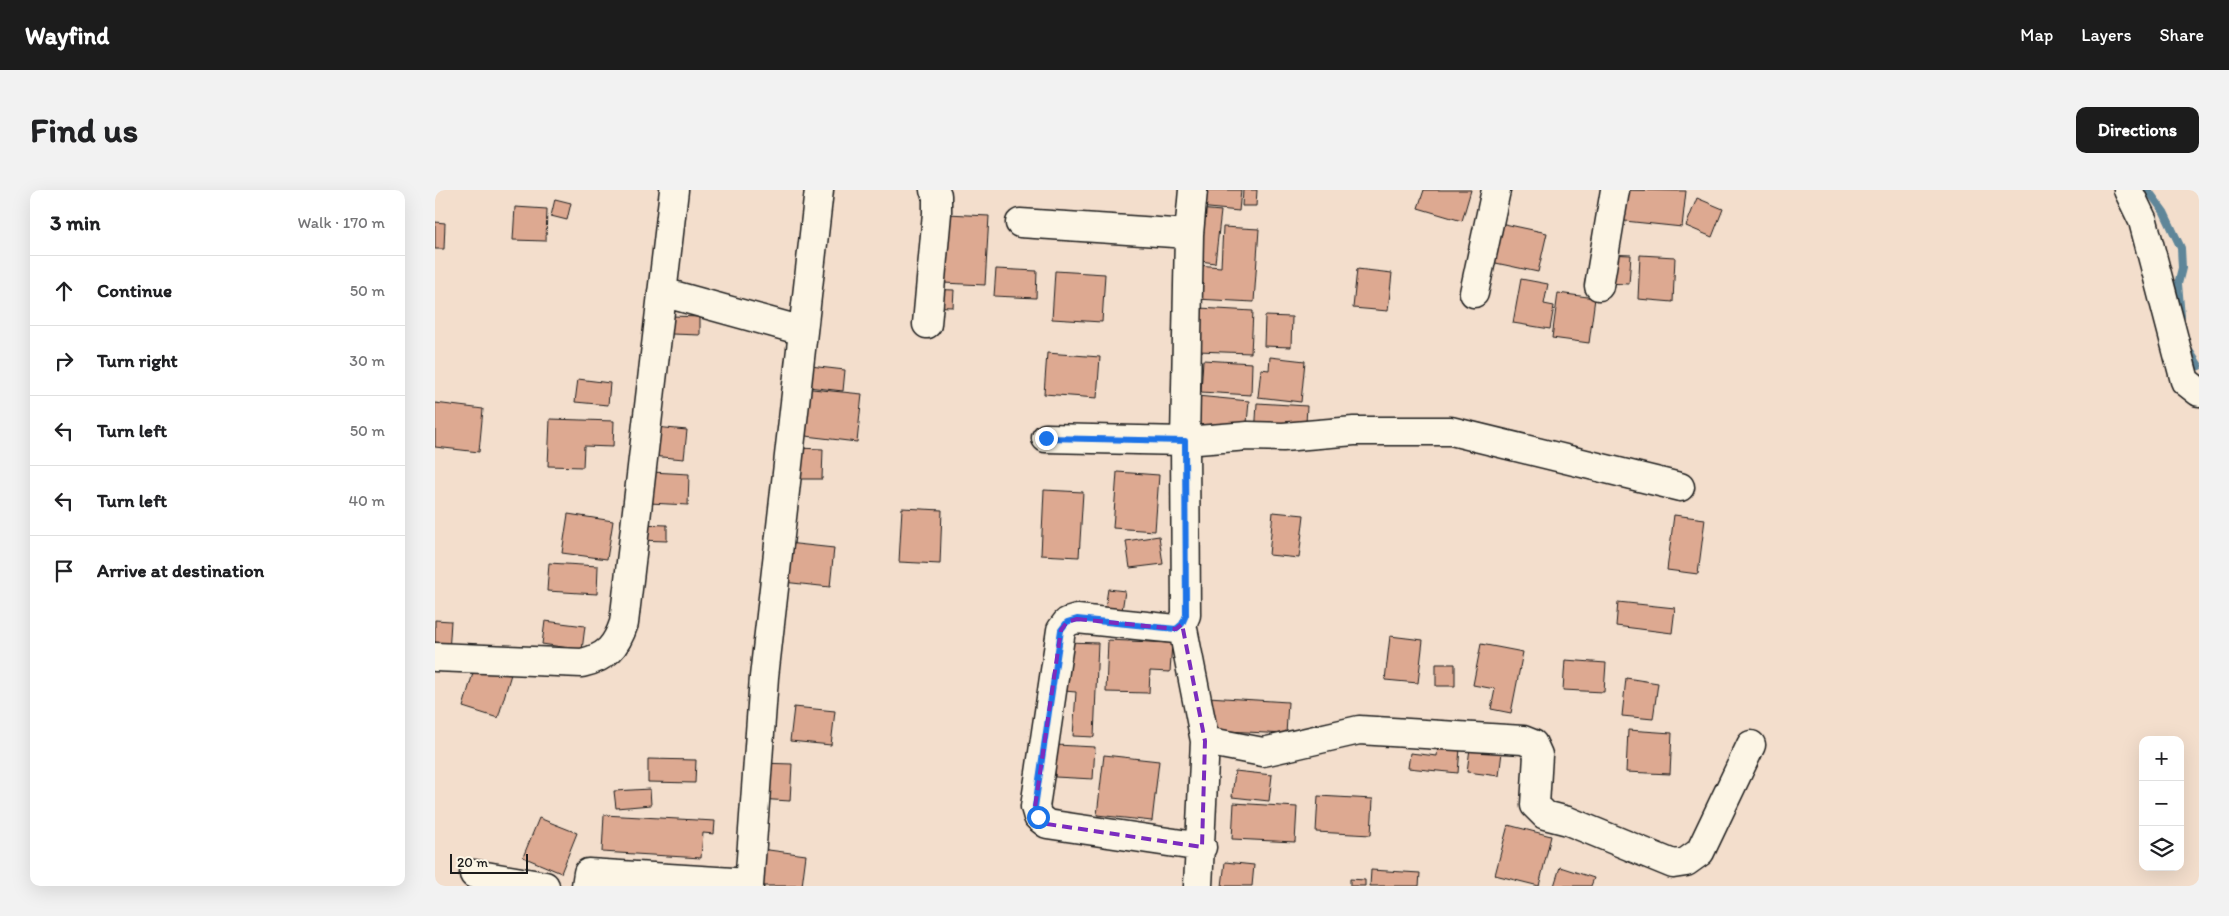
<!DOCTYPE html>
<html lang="en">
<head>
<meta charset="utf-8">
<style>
  :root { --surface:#fff; --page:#f2f2f2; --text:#202124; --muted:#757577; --line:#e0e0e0; --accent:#1c1c1c }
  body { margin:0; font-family:Itim,sans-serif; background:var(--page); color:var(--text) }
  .controls { position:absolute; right:15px; bottom:15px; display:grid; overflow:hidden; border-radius:10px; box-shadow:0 5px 20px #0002 }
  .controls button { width:45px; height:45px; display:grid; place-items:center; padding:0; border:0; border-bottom:1px solid var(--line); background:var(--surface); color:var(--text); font:25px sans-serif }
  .scale { position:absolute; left:15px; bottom:12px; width:78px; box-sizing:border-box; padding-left:5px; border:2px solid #1c1c1c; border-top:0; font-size:14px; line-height:18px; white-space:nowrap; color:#1c1c1c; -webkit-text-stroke:4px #fcf5e5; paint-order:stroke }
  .stop { position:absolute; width:15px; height:15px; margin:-11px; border:4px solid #1a73e8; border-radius:50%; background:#fff }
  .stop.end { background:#1a73e8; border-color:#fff; box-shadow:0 1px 5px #0008 }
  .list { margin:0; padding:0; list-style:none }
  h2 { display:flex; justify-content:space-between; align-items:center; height:65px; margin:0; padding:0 20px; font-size:21px }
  h2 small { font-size:16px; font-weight:400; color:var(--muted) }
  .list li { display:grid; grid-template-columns:32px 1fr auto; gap:15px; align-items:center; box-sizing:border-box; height:70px; padding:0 20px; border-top:1px solid var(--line) }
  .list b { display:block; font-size:19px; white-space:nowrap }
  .list em { font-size:16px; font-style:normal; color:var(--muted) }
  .icon { flex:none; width:28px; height:28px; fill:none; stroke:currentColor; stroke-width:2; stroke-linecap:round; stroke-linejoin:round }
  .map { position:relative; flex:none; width:1764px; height:696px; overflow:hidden; border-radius:10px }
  header { display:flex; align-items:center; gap:30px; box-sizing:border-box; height:70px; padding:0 25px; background:var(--accent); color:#fff }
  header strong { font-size:24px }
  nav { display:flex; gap:28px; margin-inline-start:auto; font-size:18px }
  .intro { display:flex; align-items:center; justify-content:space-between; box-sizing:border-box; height:120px; padding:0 30px }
  h1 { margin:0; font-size:35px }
  .button { padding:12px 22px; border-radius:10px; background:var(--accent); color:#fff; font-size:18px; font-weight:700 }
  main { display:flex; gap:30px; padding:0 30px }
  aside { flex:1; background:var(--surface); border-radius:10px; box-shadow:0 5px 20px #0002 }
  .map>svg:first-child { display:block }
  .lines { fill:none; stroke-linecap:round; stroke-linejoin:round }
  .stream { stroke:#5f8699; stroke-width:8 }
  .building { fill:#dda991; stroke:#1c1c1c }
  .minor-casing { stroke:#1c1c1c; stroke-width:31 }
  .minor { stroke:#fcf5e5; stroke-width:28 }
  .route { stroke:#1a73e8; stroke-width:6 }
  .marked { fill:none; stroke:#7b2cbf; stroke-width:4; stroke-dasharray:10 6; stroke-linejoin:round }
</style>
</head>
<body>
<header>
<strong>Wayfind</strong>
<nav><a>Map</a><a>Layers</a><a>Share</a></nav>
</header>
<div class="intro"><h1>Find us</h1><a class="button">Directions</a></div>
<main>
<aside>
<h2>3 min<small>Walk · 170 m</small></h2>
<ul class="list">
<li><svg class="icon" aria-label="ahead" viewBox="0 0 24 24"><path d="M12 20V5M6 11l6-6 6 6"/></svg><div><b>Continue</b></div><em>50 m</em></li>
<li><svg class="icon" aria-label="right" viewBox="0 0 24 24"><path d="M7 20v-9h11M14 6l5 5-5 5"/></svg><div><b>Turn right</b></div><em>30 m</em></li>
<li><svg class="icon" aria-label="left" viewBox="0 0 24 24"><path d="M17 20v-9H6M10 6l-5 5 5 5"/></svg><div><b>Turn left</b></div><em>50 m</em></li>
<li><svg class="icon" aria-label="left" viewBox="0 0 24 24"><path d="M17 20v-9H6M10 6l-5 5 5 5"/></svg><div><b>Turn left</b></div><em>40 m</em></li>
<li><svg class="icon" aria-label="arrive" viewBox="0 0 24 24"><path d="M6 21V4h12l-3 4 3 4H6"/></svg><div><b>Arrive at destination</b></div></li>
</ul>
</aside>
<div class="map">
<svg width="1764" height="696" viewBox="0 0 1764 696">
  <rect width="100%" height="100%" fill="#f3decc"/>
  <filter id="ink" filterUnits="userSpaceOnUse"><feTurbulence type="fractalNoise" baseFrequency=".02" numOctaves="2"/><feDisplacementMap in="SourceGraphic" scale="10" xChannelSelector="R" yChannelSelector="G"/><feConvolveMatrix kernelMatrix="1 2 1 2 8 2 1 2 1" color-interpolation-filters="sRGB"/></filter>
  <g filter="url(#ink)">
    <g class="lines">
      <path class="stream" d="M 1713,0 L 1729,22 L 1746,58 L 1747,78 L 1743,94 L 1746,126
        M 1753,159 L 1764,176"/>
    </g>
    <path class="building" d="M 766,0 L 806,0 L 804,21 L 764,17 Z
      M 808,0 L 822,0 L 821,16 L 807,16 Z
      M 989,0 L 1036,0 L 1027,31 L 983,18 Z
      M 1183,0 L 1251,1 L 1247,37 L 1180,30 Z
      M 1262,8 L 1288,19 L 1277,47 L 1251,36 Z
      M 120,9 L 136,13 L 132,30 L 116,26 Z
      M 80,17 L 112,19 L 111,51 L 78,50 Z
      M 763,19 L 786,21 L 780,73 L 758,70 Z
      M 491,23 L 554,26 L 550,95 L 487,92 Z
      M 0,32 L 10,33 L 9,59 L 0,59 Z
      M 1065,33 L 1112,43 L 1103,82 L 1056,72 Z
      M 788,37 L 824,39 L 819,112 L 761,109 L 762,75 L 786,77 Z
      M 1170,64 L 1196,65 L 1194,94 L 1169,93 Z
      M 1205,65 L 1240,67 L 1238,112 L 1203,109 Z
      M 561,79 L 602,81 L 601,108 L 559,106 Z
      M 922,79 L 957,83 L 953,121 L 918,118 Z
      M 620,81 L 670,84 L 667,132 L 617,129 Z
      M 1086,89 L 1113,94 L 1109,114 L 1119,116 L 1115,139 L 1078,133 Z
      M 488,99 L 519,100 L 518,117 L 487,116 Z
      M 1123,103 L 1160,108 L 1154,153 L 1117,148 Z
      M 764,118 L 818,121 L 816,163 L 762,161 Z
      M 237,126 L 265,127 L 265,145 L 237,144 Z
      M 830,126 L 857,127 L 856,157 L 829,156 Z
      M 612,163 L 665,167 L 662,208 L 609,204 Z
      M 835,167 L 870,171 L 866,212 L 823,207 L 826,179 L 834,180 Z
      M 768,170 L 817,173 L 816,205 L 766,202 Z
      M 375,176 L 410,180 L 408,201 L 373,197 Z
      M 143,189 L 175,193 L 173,215 L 140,212 Z
      M 367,198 L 427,204 L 422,252 L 362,245 Z
      M 762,206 L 814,211 L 810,256 L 760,236 Z
      M 0,213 L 48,219 L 44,262 L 0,257 Z
      M 822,213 L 872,216 L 870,250 L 820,246 Z
      M 115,229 L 179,231 L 178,257 L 149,256 L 148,277 L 113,276 Z
      M 220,237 L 252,240 L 249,269 L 216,266 Z
      M 361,258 L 388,259 L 387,289 L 360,289 Z
      M 216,282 L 254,284 L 253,315 L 214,313 Z
      M 682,282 L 724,285 L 720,341 L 678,338 Z
      M 609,300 L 648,302 L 644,367 L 606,365 Z
      M 467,318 L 507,320 L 505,374 L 464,372 Z
      M 838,322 L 869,325 L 864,368 L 834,365 Z
      M 133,324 L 178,331 L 172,369 L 127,363 Z
      M 1239,325 L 1270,329 L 1263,384 L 1232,380 Z
      M 203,334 L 232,335 L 232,351 L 202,350 Z
      M 724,346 L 728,374 L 695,378 L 691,351 Z
      M 352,353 L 399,358 L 395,397 L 348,392 Z
      M 114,373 L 163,376 L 162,404 L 112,401 Z
      M 673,399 L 690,401 L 687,421 L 670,419 Z
      M 1183,412 L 1240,418 L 1237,443 L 1181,436 Z
      M 0,430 L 16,431 L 14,463 L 0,463 Z
      M 110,431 L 150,436 L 147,460 L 107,454 Z
      M 955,446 L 988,450 L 983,493 L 950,490 Z
      M 673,450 L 737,453 L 735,482 L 715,481 L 714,503 L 671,502 Z
      M 631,452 L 663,453 L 659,547 L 638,546 L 641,502 L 629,501 Z
      M 1046,454 L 1088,462 L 1076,523 L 1056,519 L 1060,499 L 1038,495 Z
      M 1130,470 L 1171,473 L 1169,502 L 1128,500 Z
      M 41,473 L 76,484 L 63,528 L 28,517 Z
      M 1001,474 L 1020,474 L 1020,496 L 1001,496 Z
      M 1191,488 L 1223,493 L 1218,529 L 1187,526 Z
      M 773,507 L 853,512 L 851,544 L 771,540 Z
      M 359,517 L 400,521 L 396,555 L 355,551 Z
      M 1193,540 L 1237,543 L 1235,584 L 1191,582 Z
      M 621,555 L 660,557 L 658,589 L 620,587 Z
      M 1003,555 L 1025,558 L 1023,583 L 973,578 L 975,563 L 1002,566 Z
      M 1035,558 L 1067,562 L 1064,586 L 1032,582 Z
      M 669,565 L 724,571 L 717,631 L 662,625 Z
      M 213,569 L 261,570 L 260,593 L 213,592 Z
      M 325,573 L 357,574 L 355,611 L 323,609 Z
      M 800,581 L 837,585 L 834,611 L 797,607 Z
      M 215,599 L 216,615 L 181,618 L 179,601 Z
      M 883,606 L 938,609 L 936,645 L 881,642 Z
      M 799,613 L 862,617 L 860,652 L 797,649 Z
      M 169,625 L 280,631 L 279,644 L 268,643 L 266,668 L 167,662 Z
      M 104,628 L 142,643 L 126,683 L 88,667 Z
      M 1073,635 L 1116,646 L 1104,696 L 1060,685 Z
      M 326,659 L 371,665 L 367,696 L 325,696 Z
      M 790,672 L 819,675 L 817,696 L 787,696 Z
      M 1125,677 L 1159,688 L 1156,696 L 1119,696 Z
      M 936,680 L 985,683 L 984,696 L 935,696 Z
      M 915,689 L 930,690 L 930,696 L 915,696 Z"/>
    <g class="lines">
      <g class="minor-casing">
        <path id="minor" d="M 758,0 L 754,44 L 750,251 L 751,425 L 747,434 L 741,439 L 642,429 L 632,432 L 626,440 L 600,617 L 603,627 L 612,634 L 767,657
          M 1693,0 L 1708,31 L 1750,191 L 1764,202
          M 585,33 L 754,44
          M 1164,96 L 1180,0
          M 227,102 L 368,141
          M 1039,103 L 1061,0
          M 492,134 L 502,23 L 502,5 L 499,0
          M 611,248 L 750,251 L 813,246 L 848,247 L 919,241 L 1016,241 L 1245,297
          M 747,434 L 770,551
          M 0,467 L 147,473 C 172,467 181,457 189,433 L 239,0
          M 39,684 L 110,696
          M 151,696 L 153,683 L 314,693
          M 314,696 L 329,487 L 384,0
          M 763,696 L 770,551 L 828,562 L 924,540 L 1088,550 L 1098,554 L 1103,565 L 1100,615 L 1110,625 L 1133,631 L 1238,674 L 1251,672 L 1265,662 L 1316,555"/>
      </g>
      <use href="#minor" class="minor"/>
    </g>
  </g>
  <g class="lines" filter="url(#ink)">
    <path class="route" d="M 603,627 L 600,617 L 626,440 L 632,432 L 642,429 L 741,439 L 747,434 L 751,425 L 750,251 L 611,248"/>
  </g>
  <path class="marked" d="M 642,429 L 741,439 L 747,434 L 770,551 L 767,657 L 612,634 L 603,627 L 600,617 L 626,440 L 632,432 Z"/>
</svg>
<div class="controls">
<button>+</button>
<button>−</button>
<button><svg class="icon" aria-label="layers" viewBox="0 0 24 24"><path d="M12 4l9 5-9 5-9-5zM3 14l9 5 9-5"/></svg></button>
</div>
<div class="scale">20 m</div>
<div class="stop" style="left:603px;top:627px"></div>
<div class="stop end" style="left:611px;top:248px"></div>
</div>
</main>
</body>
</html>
